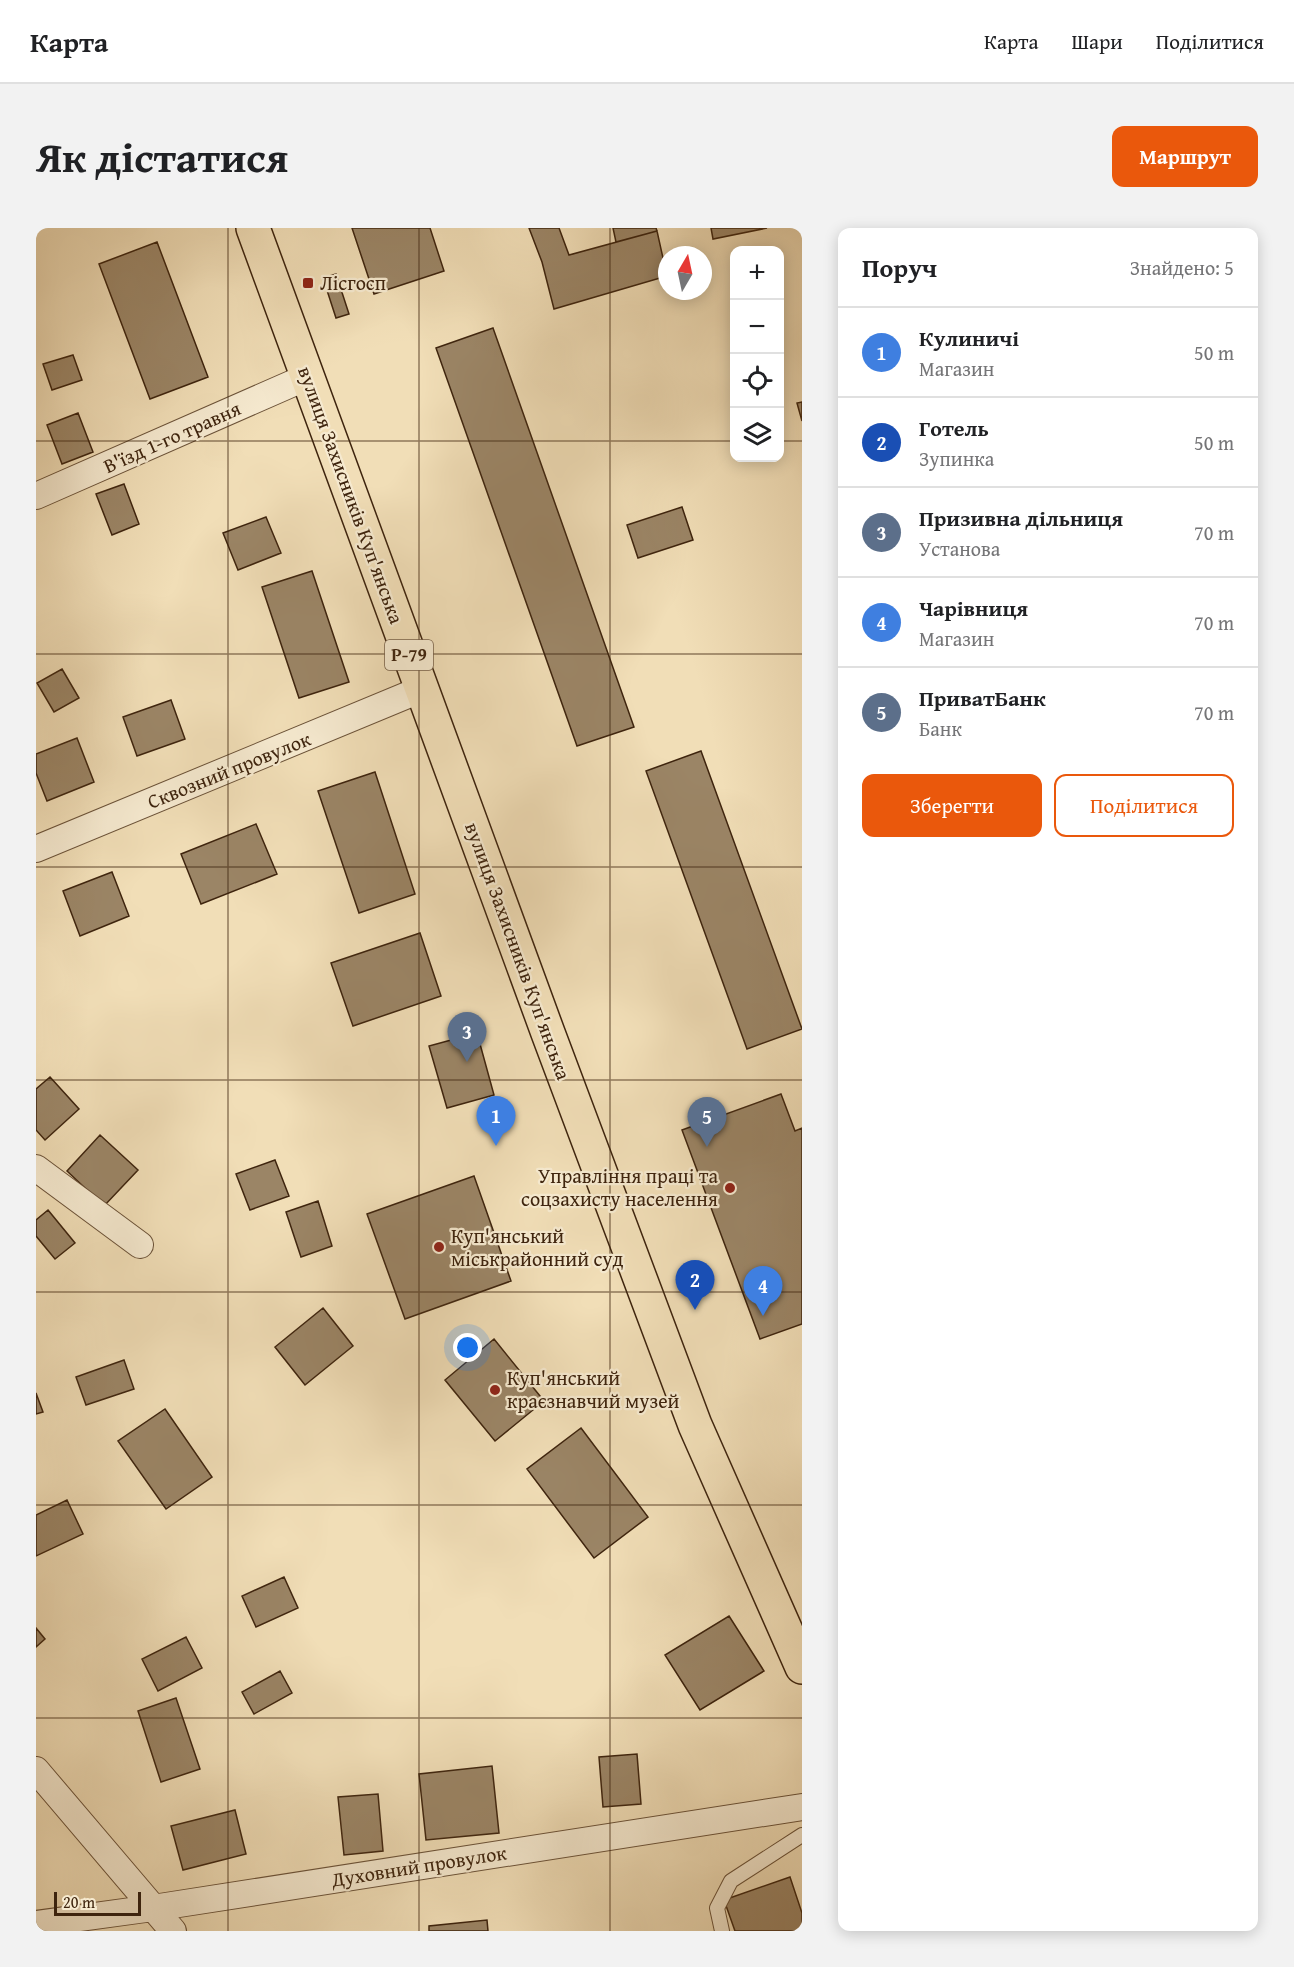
<!DOCTYPE html>
<html lang="uk">
<head>
<meta charset="utf-8">
<style>
  :root { --surface:#fff; --page:#f2f2f2; --text:#202124; --muted:#757577; --line:#e0e0e0; --accent:#ea580c }
  body { margin:0; font-family:"Gentium Book Plus",serif; background:var(--page); color:var(--text) }
  .controls { position:absolute; right:18px; top:18px; display:grid; overflow:hidden; border-radius:12px; box-shadow:0 3px 15px #0003 }
  .controls button { width:54px; height:54px; display:grid; place-items:center; padding:0; border:0; border-bottom:2px solid var(--line); background:var(--surface); color:var(--text); font:30px sans-serif }
  .compass { position:absolute; left:622px; top:18px; width:54px; height:54px; border-radius:50%; background:var(--surface); box-shadow:0 3px 15px #0003; rotate:9deg }
  .scale { position:absolute; left:18px; bottom:15px; width:87px; box-sizing:border-box; padding-left:6px; border:3px solid #3e240e; border-top:0; font-size:16px; line-height:21px; white-space:nowrap; color:#3e240e; -webkit-text-stroke:4px #f6ead0; paint-order:stroke }
  .you { position:absolute; left:432px; top:1120px; width:21px; height:21px; margin:-15px; border:4px solid #fff; border-radius:50%; background:#1a73e8; box-shadow:0 0 0 9px #1a73e833 }
  .badge { display:grid; place-items:center; width:39px; height:39px; border-radius:50%; background:var(--accent); color:#fff; font-size:20px; font-weight:700 }
  .pin { position:absolute; translate:-50% -50px; filter:drop-shadow(0 2px 3px #0008) }
  .pin::after { content:''; position:absolute; top:32px; width:21px; height:18px; background:inherit; clip-path:polygon(0 0,100% 0,50% 100%) }
  .list { margin:0; padding:0; list-style:none }
  h2 { display:flex; justify-content:space-between; align-items:center; height:78px; margin:0; padding:0 24px; font-size:26px }
  h2 small { font-size:20px; font-weight:400; color:var(--muted) }
  .list li { display:grid; grid-template-columns:39px 1fr auto; gap:18px; align-items:center; box-sizing:border-box; height:90px; padding:0 24px; border-top:2px solid var(--line) }
  .list b { display:block; font-size:22px; white-space:nowrap }
  .list p { margin:0; font-size:20px; white-space:nowrap; color:var(--muted) }
  .list em { font-size:20px; font-style:normal; color:var(--muted) }
  .actions { display:flex; gap:12px; padding:18px 24px }
  .actions a { flex:1; padding:14px 0; border:2px solid var(--accent); border-radius:12px; text-align:center; font-size:21px; color:var(--accent) }
  .actions .main { background:var(--accent); color:#fff }
  .icon { flex:none; width:33px; height:33px; fill:none; stroke:currentColor; stroke-width:2; stroke-linecap:round; stroke-linejoin:round }
  .map { position:relative; flex:none; width:766px; height:1703px; overflow:hidden; border-radius:12px }
  header { display:flex; align-items:center; gap:36px; box-sizing:border-box; height:84px; padding:0 30px; background:var(--surface); border-bottom:2px solid var(--line) }
  header strong { font-size:28px }
  nav { display:flex; gap:33px; margin-inline-start:auto; font-size:21px }
  .intro { display:flex; align-items:center; justify-content:space-between; box-sizing:border-box; height:144px; padding:0 36px }
  h1 { margin:0; font-size:42px }
  .button { padding:15px 27px; border-radius:12px; background:var(--accent); color:#fff; font-size:21px; font-weight:700 }
  main { display:flex; gap:36px; padding:0 36px }
  aside { flex:1; background:var(--surface); border-radius:12px; box-shadow:0 3px 15px #0003 }
  .map>svg:first-child { display:block }
  .building { fill:#9b8566; stroke:#3e240e; stroke-width:1.5 }
  .lines { fill:none; stroke-linecap:round; stroke-linejoin:round }
  .service-casing { stroke:#6b5238; stroke-width:16 }
  .minor-casing { stroke:#6b5238; stroke-width:28 }
  .primary-casing { stroke:#3e240e; stroke-width:36 }
  .service { stroke:#f6ead0; stroke-width:14 }
  .minor { stroke:#f6ead0; stroke-width:26 }
  .primary { stroke:#f1deb7; stroke-width:33 }
  .grid { fill:none; stroke:#3e240e; stroke-width:1.5; stroke-opacity:0.55 }
  .poi-dot { fill:#8f2418; stroke:#f6ead0; stroke-width:2 }
  .labels { text-anchor:middle; stroke-width:4.5; stroke-linejoin:round; paint-order:stroke }
  .shield { fill:#f6ead0; stroke:#755f48; stroke-width:1.5 }
  .shield-label { font-size:18px; font-weight:bold; fill:#3e240e }
  .poi-label { font-size:20px; fill:#3e240e; stroke:#f6ead0; text-anchor:start }
  .street-label { font-size:20px; fill:#3e240e; stroke:#f6ead0 }
</style>
</head>
<body>
<header>
<strong>Карта</strong>
<nav><a>Карта</a><a>Шари</a><a>Поділитися</a></nav>
</header>
<div class="intro"><h1>Як дістатися</h1><a class="button">Маршрут</a></div>
<main>
<div class="map">
<svg width="766" height="1703" viewBox="0 0 766 1703">
  <rect width="100%" height="100%" fill="#f1deb7"/>
  <filter id="stains"><feTurbulence type="fractalNoise" baseFrequency=".00333" numOctaves="4"/><feColorMatrix values="0 0 0 0 .2 0 0 0 0 .09 0 0 0 0 .02 0 0 0 .5 -.17"/></filter>
  <radialGradient id="worn" r=".72"><stop offset=".6" stop-color="#630" stop-opacity="0"/><stop offset="1" stop-color="#630" stop-opacity=".3"/></radialGradient>
  <path class="building" d="M 316,0 L 394,0 L 408,43 L 338,66 Z
    M 493,0 L 523,0 L 533,27 L 621,3 L 631,48 L 518,81 L 506,34 Z
    M 577,0 L 620,0 L 621,3 L 580,14 Z
    M 675,0 L 731,0 L 677,11 Z
    M 121,14 L 172,149 L 114,171 L 63,36 Z
    M 300,46 L 313,86 L 300,90 L 287,50 Z
    M 457,100 L 598,499 L 541,518 L 400,120 Z
    M 37,127 L 46,152 L 16,162 L 7,136 Z
    M 766,174 L 766,193 L 761,175 Z
    M 42,185 L 57,224 L 26,236 L 11,197 Z
    M 88,256 L 103,296 L 76,307 L 60,266 Z
    M 646,279 L 657,312 L 602,330 L 591,297 Z
    M 230,289 L 245,325 L 202,342 L 187,305 Z
    M 276,343 L 313,454 L 263,470 L 226,359 Z
    M 26,441 L 43,470 L 18,484 L 1,455 Z
    M 135,472 L 149,511 L 101,528 L 87,489 Z
    M 41,510 L 58,554 L 11,573 L 0,545 L 0,526 Z
    M 665,523 L 766,801 L 711,821 L 610,543 Z
    M 339,544 L 379,666 L 323,685 L 282,563 Z
    M 220,596 L 241,646 L 165,676 L 145,626 Z
    M 76,644 L 93,688 L 44,708 L 27,663 Z
    M 384,705 L 405,768 L 317,798 L 295,735 Z
    M 441,805 L 458,867 L 411,880 L 393,818 Z
    M 14,849 L 43,881 L 9,912 L 0,902 L 0,861 Z
    M 745,866 L 759,903 L 766,900 L 766,1096 L 724,1111 L 646,902 Z
    M 64,907 L 102,942 L 68,978 L 31,943 Z
    M 239,932 L 253,968 L 214,982 L 200,946 Z
    M 438,948 L 475,1053 L 369,1091 L 331,986 Z
    M 282,973 L 296,1018 L 265,1029 L 250,984 Z
    M 12,982 L 39,1015 L 19,1031 L 0,1008 L 0,992 Z
    M 287,1080 L 317,1118 L 269,1157 L 239,1119 Z
    M 458,1111 L 508,1173 L 459,1213 L 409,1152 Z
    M 88,1132 L 98,1161 L 50,1177 L 40,1149 Z
    M 0,1165 L 7,1184 L 0,1186 Z
    M 129,1181 L 176,1249 L 130,1281 L 82,1213 Z
    M 545,1200 L 612,1289 L 558,1330 L 491,1241 Z
    M 31,1272 L 47,1306 L 0,1328 L 0,1287 Z
    M 248,1349 L 262,1380 L 220,1399 L 206,1368 Z
    M 693,1388 L 728,1443 L 664,1482 L 629,1427 Z
    M 0,1400 L 9,1411 L 0,1419 Z
    M 150,1409 L 166,1440 L 122,1463 L 106,1431 Z
    M 244,1443 L 256,1465 L 218,1486 L 206,1464 Z
    M 140,1470 L 164,1541 L 125,1554 L 102,1483 Z
    M 601,1526 L 605,1576 L 567,1579 L 563,1529 Z
    M 456,1538 L 463,1605 L 390,1612 L 383,1546 Z
    M 342,1566 L 347,1623 L 308,1627 L 302,1569 Z
    M 199,1582 L 210,1626 L 147,1642 L 135,1598 Z
    M 754,1649 L 766,1685 L 766,1703 L 699,1703 L 688,1672 Z
    M 451,1692 L 452,1703 L 393,1703 L 393,1698 Z"/>
  <g class="lines">
    <g class="service-casing">
      <path id="service" d="M 686,1703 L 681,1680 L 695,1653 L 766,1607"/>
    </g>
    <g class="minor-casing">
      <path id="minor" d="M 0,268 L 271,149
        M 0,621 L 386,461
        M 0,940 L 104,1017
        M 0,1542 L 137,1703
        M 0,1696 L 117,1680 L 766,1579"/>
    </g>
    <g class="primary-casing">
      <path id="primary" d="M 217,0 L 512,805 L 659,1197 L 766,1439"/>
    </g>
    <use href="#service" class="service"/>
    <use href="#minor" class="minor"/>
    <use href="#primary" class="primary"/>
  </g>
  <path class="grid" d="M 192,0 L 192,1703M 383,0 L 383,1703M 574,0 L 574,1703M 0,213 L 698,213M 744,213 L 766,213M 0,426 L 766,426M 0,639 L 766,639M 0,852 L 766,852M 0,1064 L 766,1064M 0,1277 L 766,1277M 0,1490 L 766,1490"/>
  <g class="poi-dot">
    <rect x="266" y="49" width="12" height="12" rx="3"/>
    <circle cx="694" cy="960" r="6"/>
    <circle cx="403" cy="1019" r="6"/>
    <circle cx="459" cy="1162" r="6"/>
  </g>
  <g class="labels">
    <rect class="shield" x="349" y="412" width="48" height="30" rx="4.5"/>
    <g class="shield-label">
      <text x="373" y="433">Р-79</text>
    </g>
    <g class="poi-label">
      <text x="284" y="62">Лісгосп</text>
      <text x="682" y="955" text-anchor="end">Управління праці та<tspan x="682" dy="23">соцзахисту населення</tspan></text>
      <text x="415" y="1015">Куп'янський<tspan x="415" dy="23">міськрайонний суд</tspan></text>
      <text x="471" y="1157">Куп'янський<tspan x="471" dy="23">краєзнавчий музей</tspan></text>
    </g>
    <g class="street-label">
      <text transform="translate(136 209) rotate(-24)" y="7">В'їзд 1-го травня</text>
      <text transform="translate(315 267) rotate(70)" y="7">вулиця Захисників Куп'янська</text>
      <text transform="translate(193 542) rotate(-22)" y="7">Сквозний провулок</text>
      <text transform="translate(482 723) rotate(70)" y="7">вулиця Захисників Куп'янська</text>
      <text transform="translate(383 1638) rotate(-9)" y="7">Духовний провулок</text>
    </g>
  </g>
  <rect width="100%" height="100%" filter="url(#stains)"/>
  <rect width="100%" height="100%" fill="url(#worn)"/>
</svg>
<div class="controls">
<button>+</button>
<button>−</button>
<button><svg class="icon" aria-label="locate" viewBox="0 0 24 24"><circle cx="12" cy="12" r="6"/><path d="M12 2v4M12 18v4M2 12h4M18 12h4"/></svg></button>
<button><svg class="icon" aria-label="layers" viewBox="0 0 24 24"><path d="M12 4l9 5-9 5-9-5zM3 14l9 5 9-5"/></svg></button>
</div>
<svg class="compass" viewBox="-18 -18 36 36"><path d="M0-13l5 13h-10z" fill="#e53935"/><path d="M0 13l5-13h-10z" fill="#757577"/></svg>
<div class="scale">20 m</div>
<div class="you"></div>
<div class="pin badge" style="left:460px;top:918px;background:#3f7fe0">1</div>
<div class="pin badge" style="left:659px;top:1082px;background:#1a4fb4">2</div>
<div class="pin badge" style="left:431px;top:834px;background:#5c6f8a">3</div>
<div class="pin badge" style="left:727px;top:1088px;background:#3f7fe0">4</div>
<div class="pin badge" style="left:671px;top:919px;background:#5c6f8a">5</div>
</div>
<aside>
<h2>Поруч<small>Знайдено: 5</small></h2>
<ul class="list">
<li><span class="badge" style="background:#3f7fe0">1</span><div><b>Кулиничі</b><p>Магазин</p></div><em>50 m</em></li>
<li><span class="badge" style="background:#1a4fb4">2</span><div><b>Готель</b><p>Зупинка</p></div><em>50 m</em></li>
<li><span class="badge" style="background:#5c6f8a">3</span><div><b>Призивна дільниця</b><p>Установа</p></div><em>70 m</em></li>
<li><span class="badge" style="background:#3f7fe0">4</span><div><b>Чарівниця</b><p>Магазин</p></div><em>70 m</em></li>
<li><span class="badge" style="background:#5c6f8a">5</span><div><b>ПриватБанк</b><p>Банк</p></div><em>70 m</em></li>
</ul>
<div class="actions"><a class="main">Зберегти</a><a>Поділитися</a></div>
</aside>
</main>
</body>
</html>
